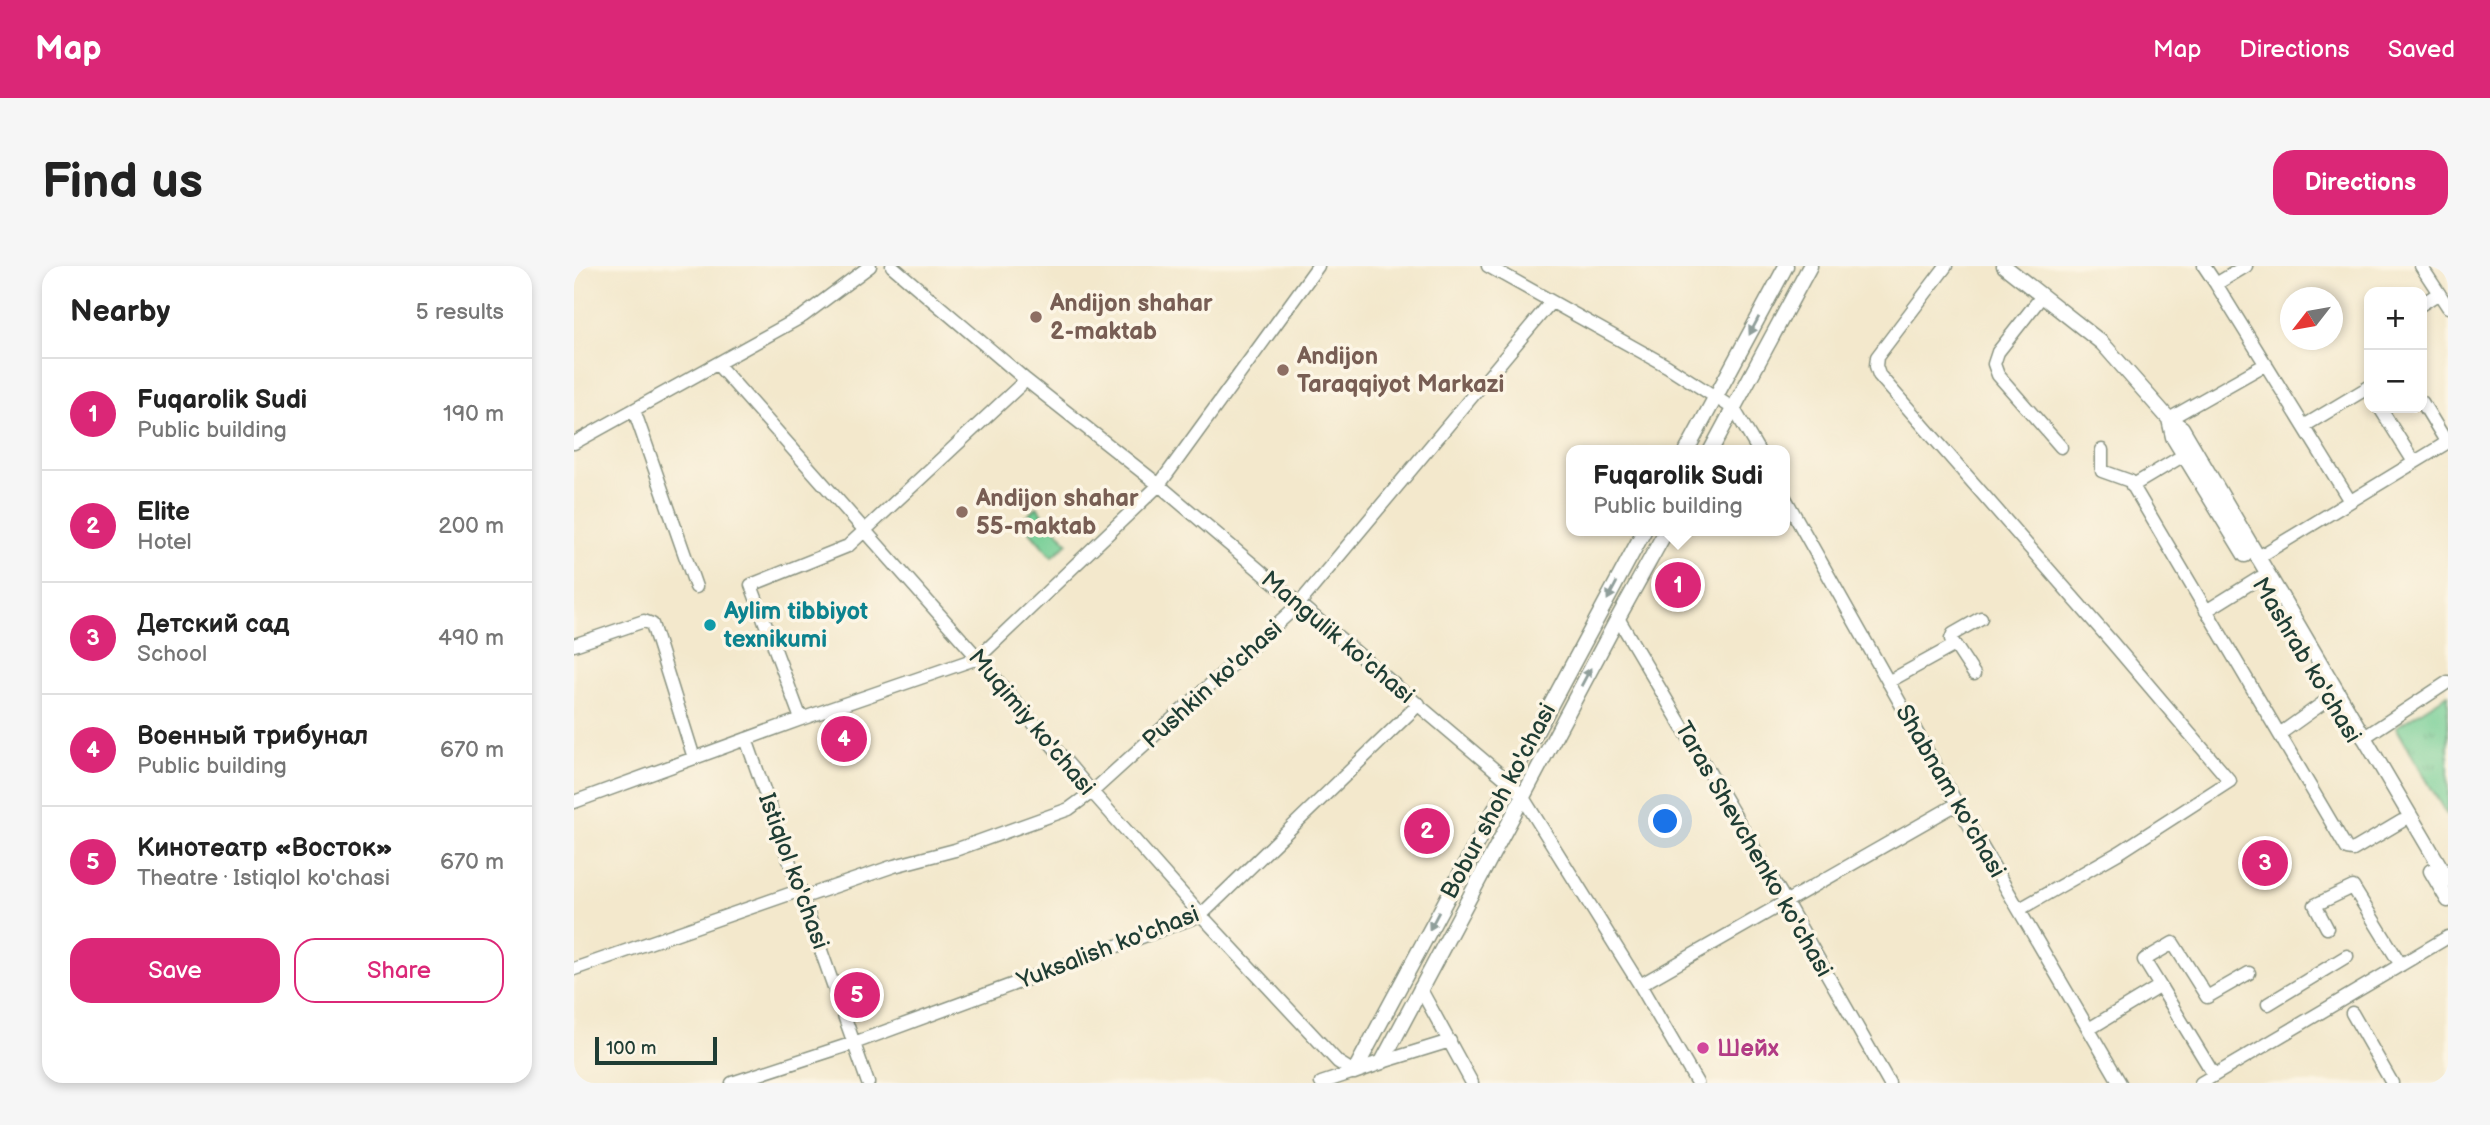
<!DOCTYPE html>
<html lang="en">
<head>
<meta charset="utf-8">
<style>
  :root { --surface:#fff; --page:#f6f6f6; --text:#222; --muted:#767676; --line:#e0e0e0; --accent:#db2777 }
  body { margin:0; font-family:"Balsamiq Sans",sans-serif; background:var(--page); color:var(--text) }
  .controls { position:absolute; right:21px; top:21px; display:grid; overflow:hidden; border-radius:14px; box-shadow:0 4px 10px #0003 }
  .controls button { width:63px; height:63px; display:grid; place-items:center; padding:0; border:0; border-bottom:2px solid var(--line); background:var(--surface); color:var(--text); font:35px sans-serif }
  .compass { position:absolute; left:1706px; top:21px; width:63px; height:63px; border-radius:50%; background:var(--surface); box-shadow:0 4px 10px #0003; rotate:239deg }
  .scale { position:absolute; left:21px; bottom:18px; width:122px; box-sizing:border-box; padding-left:7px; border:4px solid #1f3d34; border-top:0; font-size:19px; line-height:24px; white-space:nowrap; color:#1f3d34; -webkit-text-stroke:5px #fcf5e5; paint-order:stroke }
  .you { position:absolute; left:1092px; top:556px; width:24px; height:24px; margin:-18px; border:5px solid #fff; border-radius:50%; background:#1a73e8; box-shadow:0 0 0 10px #1a73e833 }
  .badge { display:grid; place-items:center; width:46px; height:46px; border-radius:50%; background:var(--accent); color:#fff; font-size:23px; font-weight:700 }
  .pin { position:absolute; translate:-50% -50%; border:4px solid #fff; box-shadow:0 2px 7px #0006 }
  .popup { position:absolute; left:992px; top:179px; width:224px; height:91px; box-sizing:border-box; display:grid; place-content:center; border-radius:14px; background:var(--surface); filter:drop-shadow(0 2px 5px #0005); font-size:23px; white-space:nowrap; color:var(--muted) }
  .popup b { font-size:26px; color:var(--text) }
  .popup::after { content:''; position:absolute; left:50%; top:100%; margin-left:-14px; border:14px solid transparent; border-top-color:var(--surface) }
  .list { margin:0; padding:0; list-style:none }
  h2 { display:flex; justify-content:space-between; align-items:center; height:91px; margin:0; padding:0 28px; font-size:30px }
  h2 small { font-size:23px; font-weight:400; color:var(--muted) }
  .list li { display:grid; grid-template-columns:46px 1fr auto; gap:21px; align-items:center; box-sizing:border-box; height:112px; padding:0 28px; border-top:2px solid var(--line) }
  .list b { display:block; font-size:26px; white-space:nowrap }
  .list p { margin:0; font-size:23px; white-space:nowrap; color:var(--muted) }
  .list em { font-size:23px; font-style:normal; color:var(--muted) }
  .actions { display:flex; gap:14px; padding:21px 28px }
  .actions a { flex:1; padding:16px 0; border:2px solid var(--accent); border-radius:21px; text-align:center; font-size:24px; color:var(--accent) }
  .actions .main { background:var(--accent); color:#fff }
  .map { position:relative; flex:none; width:1874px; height:817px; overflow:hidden; border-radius:21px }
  header { display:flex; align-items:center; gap:42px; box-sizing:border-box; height:98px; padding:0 35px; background:var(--accent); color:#fff }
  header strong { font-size:33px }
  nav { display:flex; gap:38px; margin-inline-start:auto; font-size:24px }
  .intro { display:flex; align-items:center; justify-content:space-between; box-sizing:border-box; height:168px; padding:0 42px }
  h1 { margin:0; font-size:49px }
  .button { padding:18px 32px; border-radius:21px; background:var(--accent); color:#fff; font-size:24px; font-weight:700 }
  main { display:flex; gap:42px; padding:0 42px }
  aside { flex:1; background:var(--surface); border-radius:21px; box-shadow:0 4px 10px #0003 }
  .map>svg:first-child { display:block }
  .grass { fill:#73cd94; stroke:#498564; stroke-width:2 }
  .park { fill:url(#park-tufts); stroke:#498564; stroke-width:2 }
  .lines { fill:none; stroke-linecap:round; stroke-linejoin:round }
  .minor-casing { stroke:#899280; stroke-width:15 }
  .major-casing { stroke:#899280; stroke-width:17 }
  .minor { stroke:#fff; stroke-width:12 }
  .major { stroke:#fff; stroke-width:14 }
  .oneway { fill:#8f9e9a }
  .education-dot { fill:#8d6e63; stroke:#fcf5e5; stroke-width:2.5 }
  .culture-dot { fill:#0f9aa8; stroke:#fcf5e5; stroke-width:2.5 }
  .hotel-dot { fill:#d1479c; stroke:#fcf5e5; stroke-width:2.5 }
  .labels { text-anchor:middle; stroke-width:7; stroke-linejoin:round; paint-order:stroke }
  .education-label { font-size:24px; font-weight:bold; fill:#785e54; stroke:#fcf5e5; text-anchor:start }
  .culture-label { font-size:24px; font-weight:bold; fill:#0d838f; stroke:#fcf5e5; text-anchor:start }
  .street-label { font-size:24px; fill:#1f3d34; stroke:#fcf5e5 }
  .hotel-label { font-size:24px; font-weight:bold; fill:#b23c85; stroke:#fcf5e5; text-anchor:start }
</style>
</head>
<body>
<header>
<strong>Map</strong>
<nav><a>Map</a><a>Directions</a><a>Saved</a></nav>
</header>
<div class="intro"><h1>Find us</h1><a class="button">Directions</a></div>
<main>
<aside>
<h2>Nearby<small>5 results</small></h2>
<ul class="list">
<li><span class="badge">1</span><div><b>Fuqarolik Sudi</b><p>Public building</p></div><em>190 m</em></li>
<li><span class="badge">2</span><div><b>Elite</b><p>Hotel</p></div><em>200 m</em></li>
<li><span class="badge">3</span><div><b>Детский сад</b><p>School</p></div><em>490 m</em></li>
<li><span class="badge">4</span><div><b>Военный трибунал</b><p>Public building</p></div><em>670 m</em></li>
<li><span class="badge">5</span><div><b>Кинотеатр «Восток»</b><p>Theatre · Istiqlol ko'chasi</p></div><em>670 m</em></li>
</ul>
<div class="actions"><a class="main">Save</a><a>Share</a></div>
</aside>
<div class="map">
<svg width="1874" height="817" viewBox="0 0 1874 817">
  <defs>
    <pattern id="park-tufts" width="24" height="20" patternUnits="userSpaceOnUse" patternTransform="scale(1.75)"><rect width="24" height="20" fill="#73cd94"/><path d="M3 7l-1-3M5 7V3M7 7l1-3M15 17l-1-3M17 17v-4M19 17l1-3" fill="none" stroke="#5ea87a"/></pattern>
  </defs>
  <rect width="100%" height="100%" fill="#fcf5e5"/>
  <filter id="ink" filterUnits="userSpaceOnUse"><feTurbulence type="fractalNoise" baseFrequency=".0143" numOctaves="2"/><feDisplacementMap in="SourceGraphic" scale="14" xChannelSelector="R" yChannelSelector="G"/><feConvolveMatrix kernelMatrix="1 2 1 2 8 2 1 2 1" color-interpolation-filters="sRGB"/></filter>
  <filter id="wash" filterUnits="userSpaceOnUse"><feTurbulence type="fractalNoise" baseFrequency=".00686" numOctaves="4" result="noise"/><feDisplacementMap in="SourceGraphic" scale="28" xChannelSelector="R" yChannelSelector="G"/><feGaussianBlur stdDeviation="1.57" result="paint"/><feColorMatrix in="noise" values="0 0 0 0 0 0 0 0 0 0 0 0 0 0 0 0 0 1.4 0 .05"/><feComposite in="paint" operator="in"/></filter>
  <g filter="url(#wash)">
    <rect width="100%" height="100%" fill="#f3e8cc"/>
    <path class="grass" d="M 463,241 L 494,277 L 478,291 L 447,255 Z"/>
    <path class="park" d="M 1874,428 L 1874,551 L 1822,461 Z"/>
  </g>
  <g filter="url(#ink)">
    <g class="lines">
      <g class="minor-casing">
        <path id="minor" d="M 318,0 L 452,114 L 585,219 L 934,515 L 948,530 L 1066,719 L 1123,817
          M 914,0 L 1093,100 L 1160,143 L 1184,184
          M 1372,0 L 1303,91 L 1302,100 L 1305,109 L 1537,375 L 1656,515 L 1546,586 L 1446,643
          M 1630,0 L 1642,18 L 1672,0
          M 1847,0 L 1874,41
          M 1642,18 L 1776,235
          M 1468,30 L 1424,86 L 1420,98 L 1424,109 L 1487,181
          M 1848,38 L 1865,27
          M 144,99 L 404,392 L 518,526 L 627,649 L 764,796 L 780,806
          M 1848,136 L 1873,177
          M 1806,142 L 1840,196
          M 60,144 L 122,321
          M 1595,153 L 1692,98
          M 1730,160 L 1795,121
          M 0,177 L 229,50 L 296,0
          M 1528,184 L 1528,205 L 1556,215 L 1773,583 L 1779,584 L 1828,555
          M 1558,220 L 1610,189
          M 1211,232 L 1383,538 L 1546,817
          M 1683,292 L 1874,176
          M 1632,345 L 1685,312
          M 1044,352 L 1212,636 L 1315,817
          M 0,379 L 70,355 L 78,358 L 120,492
          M 1381,379 L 1400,408
          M 1314,416 L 1381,379 L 1377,373 L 1379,368 L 1407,352
          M 227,453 L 177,319 L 274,280 L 452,114
          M 1707,467 L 1756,432
          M 1789,472 L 1874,416
          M 172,473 L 294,817
          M 0,536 L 227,453 L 404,392 L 585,219 L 744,0
          M 230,631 L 320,600 L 381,584 L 495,543 L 518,526 L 724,339 L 977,36
          M 1753,662 L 1741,639 L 1779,621 L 1827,699
          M 0,703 L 227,624
          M 1066,719 L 1383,538
          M 1586,720 L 1570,694 L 1599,677 L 1633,731 L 1675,707
          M 846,722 L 898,817
          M 1694,738 L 1773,690
          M 1778,747 L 1818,817
          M 1515,763 L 1586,720 L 1640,809
          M 808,796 L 876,775
          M 158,817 L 280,777 L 627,649 L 845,438
          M 747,817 L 780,806
          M 1627,817 L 1874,671"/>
      </g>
      <g class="major-casing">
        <path id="major" d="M 1430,0 L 1528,77 L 1595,153 L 1608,162 L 1874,614
          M 1595,153 L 1599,171 L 1671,289
          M 1113,184 L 1212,0
          M 1137,184 L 1236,0
          M 1857,605 L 1874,634
          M 780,806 L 808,796 L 1044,352 L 1092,265
          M 780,806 L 1070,265"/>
      </g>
      <use href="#minor" class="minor"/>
      <use href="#major" class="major"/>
    </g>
    <defs><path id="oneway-solid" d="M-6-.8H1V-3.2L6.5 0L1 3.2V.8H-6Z" transform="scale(1.75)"/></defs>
    <g class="oneway">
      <use href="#oneway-solid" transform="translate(1180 60) rotate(118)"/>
      <use href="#oneway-solid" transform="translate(1038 325) rotate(118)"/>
      <use href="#oneway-solid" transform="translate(1012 411) rotate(-62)"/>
      <use href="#oneway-solid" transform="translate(860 655) rotate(118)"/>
    </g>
  </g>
  <g class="education-dot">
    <circle cx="462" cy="51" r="7"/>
    <circle cx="709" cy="104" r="7"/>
    <circle cx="388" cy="246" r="7"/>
  </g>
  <circle class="culture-dot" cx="136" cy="359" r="7"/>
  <circle class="hotel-dot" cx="1129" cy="782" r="7"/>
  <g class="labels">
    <g class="education-label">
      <text x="476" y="45">Andijon shahar<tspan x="476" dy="28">2-maktab</tspan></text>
      <text x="723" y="98">Andijon<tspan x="723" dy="28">Taraqqiyot Markazi</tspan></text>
      <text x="402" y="240">Andijon shahar<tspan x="402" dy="28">55-maktab</tspan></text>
    </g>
    <g class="culture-label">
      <text x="150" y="353">Aylim tibbiyot<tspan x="150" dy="28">texnikumi</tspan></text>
    </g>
    <g class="street-label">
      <text transform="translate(764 371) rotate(40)" y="8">Mangulik ko'chasi</text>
      <text transform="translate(1733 394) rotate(59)" y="8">Mashrab ko'chasi</text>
      <text transform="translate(638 418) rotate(-42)" y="8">Pushkin ko'chasi</text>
      <text transform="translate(458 456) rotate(50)" y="8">Muqimiy ko'chasi</text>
      <text transform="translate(1377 525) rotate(60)" y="8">Shabnam ko'chasi</text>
      <text transform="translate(924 535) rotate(-62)" y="8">Bobur shoh ko'chasi</text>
      <text transform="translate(1180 583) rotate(60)" y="8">Taras Shevchenko ko'chasi</text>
      <text transform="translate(220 605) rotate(70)" y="8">Istiqlol ko'chasi</text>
      <text transform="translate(534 681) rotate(-21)" y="8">Yuksalish ko'chasi</text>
    </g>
    <g class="hotel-label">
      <text x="1143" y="790">Шейх</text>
    </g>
  </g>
</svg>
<div class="controls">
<button>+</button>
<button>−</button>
</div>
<svg class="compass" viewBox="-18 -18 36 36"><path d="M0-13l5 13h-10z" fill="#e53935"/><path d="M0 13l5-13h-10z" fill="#767676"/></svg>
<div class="scale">100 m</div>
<div class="you"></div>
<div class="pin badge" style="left:1104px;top:319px">1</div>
<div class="popup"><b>Fuqarolik Sudi</b>Public building</div>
<div class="pin badge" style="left:853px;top:565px">2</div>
<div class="pin badge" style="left:1691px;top:597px">3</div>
<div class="pin badge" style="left:270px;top:473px">4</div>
<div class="pin badge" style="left:283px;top:729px">5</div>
</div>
</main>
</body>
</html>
